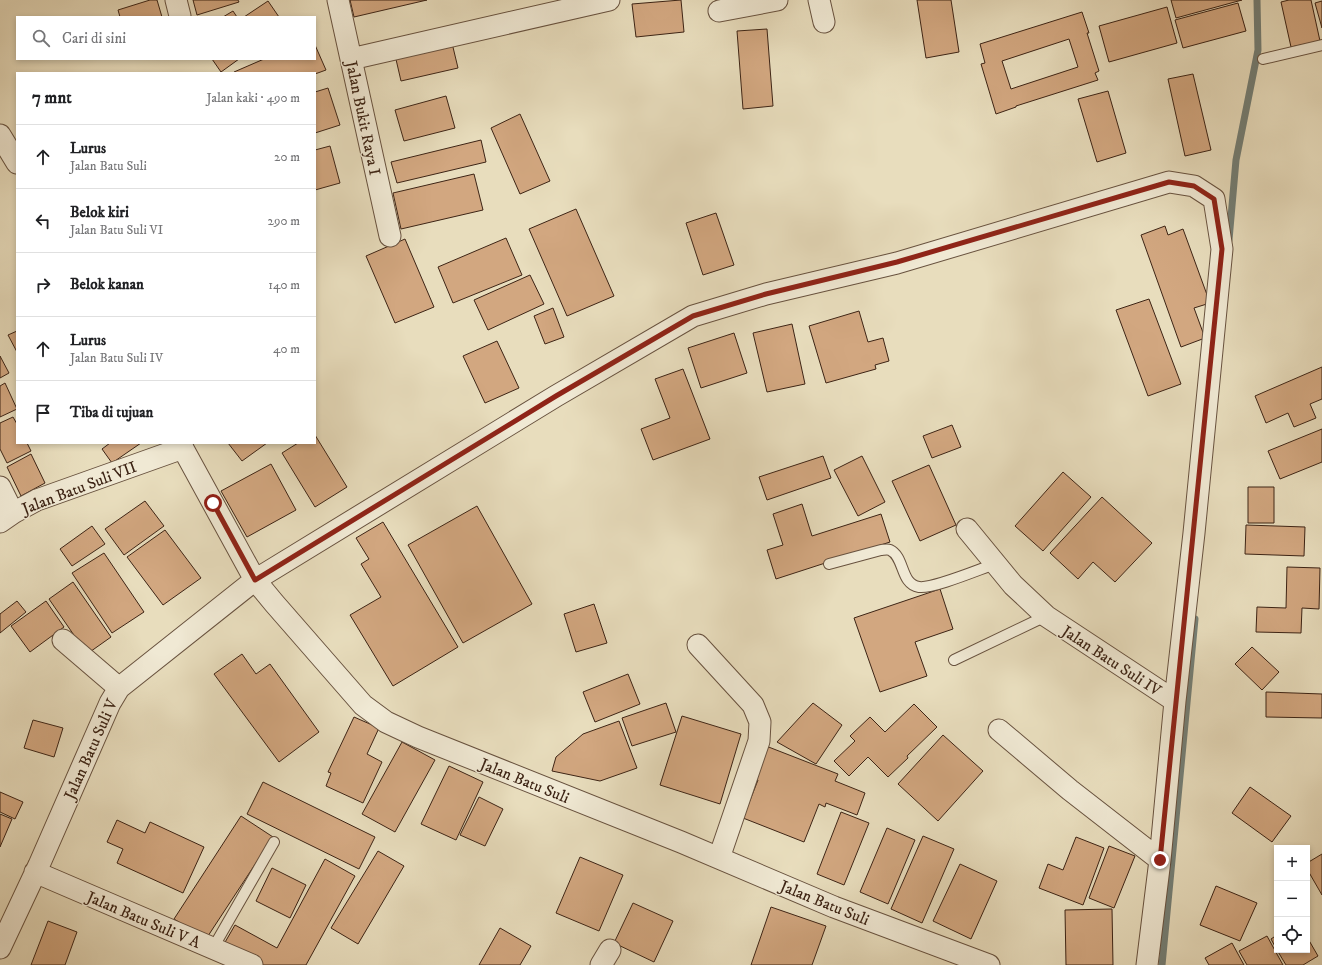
<!DOCTYPE html>
<html lang="id">
<head>
<meta charset="utf-8">
<style>
  :root { --surface:#fff; --page:#f2f2f2; --text:#202124; --muted:#757577; --line:#e0e0e0 }
  body { margin:0; font-family:"IM FELL DW Pica",serif; background:var(--page); color:var(--text) }
  .controls { position:absolute; right:12px; bottom:12px; display:grid; overflow:hidden; border-radius:0px; box-shadow:0 2px 6px #0003 }
  .controls button { width:36px; height:36px; display:grid; place-items:center; padding:0; border:0; border-bottom:1px solid var(--line); background:var(--surface); color:var(--text); font:20px sans-serif }
  .stop { position:absolute; width:12px; height:12px; margin:-9px; border:3px solid #8f2418; border-radius:50%; background:#fff }
  .stop.end { background:#8f2418; border-color:#fff; box-shadow:0 1px 4px #0008 }
  .list { margin:0; padding:0; list-style:none }
  h2 { display:flex; justify-content:space-between; align-items:center; height:52px; margin:0; padding:0 16px; font-size:17px }
  h2 small { font-size:13px; font-weight:400; color:var(--muted) }
  .list li { display:grid; grid-template-columns:26px 1fr auto; gap:12px; align-items:center; box-sizing:border-box; height:64px; padding:0 16px; border-top:1px solid var(--line) }
  .list b { display:block; font-size:15px; white-space:nowrap }
  .list p { margin:0; font-size:13px; white-space:nowrap; color:var(--muted) }
  .list em { font-size:13px; font-style:normal; color:var(--muted) }
  .icon { flex:none; width:22px; height:22px; fill:none; stroke:currentColor; stroke-width:2; stroke-linecap:round; stroke-linejoin:round }
  .map { position:relative; flex:none; width:1322px; height:965px; overflow:hidden }
  .search { position:absolute; background:var(--surface); box-shadow:0 2px 6px #0003; left:16px; top:16px; width:300px; height:44px; display:flex; align-items:center; gap:10px; box-sizing:border-box; padding:0 14px; border-radius:0px; color:var(--muted); font-size:15px }
  .panel { position:absolute; background:var(--surface); box-shadow:0 2px 6px #0003; left:16px; top:72px; width:300px; height:372px; border-radius:0px }
  .map>svg:first-child { display:block }
  .lines { fill:none; stroke-linecap:round; stroke-linejoin:round }
  .stream { stroke:#747f76; stroke-width:7 }
  .building { fill:#d2a780; stroke:#3d2415; fill-rule:evenodd }
  .service-casing { stroke:#68523f; stroke-width:12 }
  .minor-casing { stroke:#68523f; stroke-width:23 }
  .service { stroke:#f0e9d4; stroke-width:10 }
  .minor { stroke:#f0e9d4; stroke-width:21 }
  .route { stroke:#8f2418; stroke-width:5 }
  .labels { text-anchor:middle; stroke-width:3; stroke-linejoin:round; paint-order:stroke }
  .street-label { font-size:16px; fill:#3d2415; stroke:#f0e9d4 }
</style>
</head>
<body>
<div class="map">
<svg width="1322" height="965" viewBox="0 0 1322 965">
  <rect width="100%" height="100%" fill="#e8ddbd"/>
  <filter id="stains"><feTurbulence type="fractalNoise" baseFrequency=".005" numOctaves="4"/><feColorMatrix values="0 0 0 0 .2 0 0 0 0 .09 0 0 0 0 .02 0 0 0 .5 -.17"/></filter>
  <radialGradient id="worn" r=".72"><stop offset=".6" stop-color="#630" stop-opacity="0"/><stop offset="1" stop-color="#630" stop-opacity=".3"/></radialGradient>
  <g class="lines">
    <path class="stream" d="M 1229,240 L 1236,160 L 1258,50 L 1257,0
      M 1162,965 L 1195,619"/>
  </g>
  <path class="building" d="M 150,0 L 157,0 L 162,17 L 120,17 L 118,10 Z
    M 193,0 L 238,0 L 239,2 L 197,15 Z
    M 350,0 L 427,0 L 354,17 Z
    M 681,0 L 684,32 L 636,37 L 632,4 Z
    M 917,0 L 951,0 L 959,52 L 926,58 Z
    M 1171,0 L 1242,0 L 1176,18 Z
    M 1289,0 L 1311,0 L 1320,41 L 1291,47 L 1281,2 Z
    M 268,1 L 279,17 L 244,17 Z
    M 1322,1 L 1322,28 L 1315,3 Z
    M 1238,3 L 1246,31 L 1183,48 L 1175,20 Z
    M 1167,7 L 1177,43 L 1109,62 L 1099,26 Z
    M 233,11 L 237,17 L 223,17 Z
    M 1082,12 L 1089,33 L 1087,33 L 1099,71 L 1095,73 L 1098,80 L 1016,106 L 1016,107 L 996,114 L 981,64 L 985,63 L 980,44 ZM 1069,39 L 1078,67 L 1011,89 L 1002,61 Z
    M 767,29 L 773,106 L 743,109 L 737,31 Z
    M 452,43 L 458,68 L 401,81 L 395,55 Z
    M 315,45 L 326,70 L 315,74 L 315,73 L 235,73 L 234,72 L 264,59 L 315,59 Z
    M 212,59 L 239,59 L 221,72 Z
    M 1193,74 L 1211,150 L 1185,156 L 1168,79 Z
    M 328,88 L 340,125 L 315,133 L 315,92 Z
    M 1108,91 L 1126,153 L 1097,162 L 1078,99 Z
    M 446,96 L 455,128 L 404,141 L 395,110 Z
    M 520,114 L 550,181 L 520,194 L 491,128 Z
    M 481,140 L 486,162 L 397,183 L 391,162 Z
    M 330,146 L 340,183 L 315,190 L 315,150 Z
    M 474,174 L 483,210 L 401,229 L 393,193 Z
    M 576,209 L 614,296 L 567,316 L 529,229 Z
    M 716,213 L 734,265 L 703,275 L 686,223 Z
    M 1165,226 L 1168,235 L 1183,229 L 1210,303 L 1194,308 L 1205,338 L 1181,347 L 1141,235 Z
    M 506,238 L 522,275 L 453,303 L 438,267 Z
    M 405,239 L 434,307 L 395,323 L 366,256 Z
    M 530,275 L 544,304 L 488,330 L 474,300 Z
    M 1149,299 L 1181,384 L 1148,396 L 1116,310 Z
    M 553,308 L 564,337 L 545,344 L 534,316 Z
    M 859,311 L 868,342 L 883,338 L 889,361 L 875,365 L 876,369 L 826,383 L 809,326 Z
    M 792,324 L 805,384 L 767,392 L 753,333 Z
    M 17,331 L 17,352 L 8,335 Z
    M 734,333 L 747,373 L 701,388 L 688,348 Z
    M 497,341 L 519,388 L 485,403 L 463,356 Z
    M 0,356 L 9,373 L 0,378 Z
    M 1322,367 L 1322,399 L 1310,404 L 1316,418 L 1294,427 L 1288,413 L 1266,423 L 1255,396 Z
    M 683,369 L 710,439 L 653,460 L 641,429 L 670,418 L 655,379 Z
    M 5,383 L 17,409 L 0,417 L 0,386 Z
    M 13,417 L 17,424 L 17,443 L 27,443 L 31,451 L 7,463 L 0,449 L 0,423 Z
    M 952,425 L 961,447 L 932,458 L 923,436 Z
    M 1322,429 L 1322,462 L 1280,479 L 1268,451 Z
    M 315,435 L 347,487 L 315,507 L 282,453 L 298,443 L 315,443 Z
    M 110,443 L 141,443 L 112,463 L 102,449 Z
    M 228,443 L 267,443 L 242,461 Z
    M 31,454 L 45,483 L 21,496 L 7,467 Z
    M 823,456 L 831,478 L 767,500 L 759,477 Z
    M 862,456 L 885,502 L 858,516 L 834,470 Z
    M 271,464 L 296,510 L 247,537 L 221,491 Z
    M 929,465 L 956,525 L 920,541 L 892,481 Z
    M 1063,472 L 1091,497 L 1043,551 L 1015,526 Z
    M 1248,487 L 1274,487 L 1274,523 L 1248,523 Z
    M 1102,497 L 1152,543 L 1115,582 L 1093,562 L 1078,579 L 1050,553 Z
    M 145,501 L 164,526 L 124,555 L 105,529 Z
    M 802,504 L 812,536 L 881,514 L 890,542 L 776,579 L 767,550 L 783,545 L 773,514 Z
    M 477,506 L 532,604 L 463,643 L 408,545 Z
    M 383,522 L 458,647 L 393,686 L 350,615 L 381,597 L 361,564 L 369,559 L 356,538 Z
    M 1246,525 L 1305,527 L 1304,556 L 1245,554 Z
    M 92,526 L 105,544 L 72,566 L 60,549 Z
    M 165,530 L 201,578 L 163,605 L 127,557 Z
    M 104,553 L 144,612 L 112,633 L 72,573 Z
    M 1287,567 L 1320,568 L 1319,609 L 1302,608 L 1301,633 L 1256,632 L 1257,607 L 1286,608 Z
    M 73,582 L 111,637 L 87,654 L 49,599 Z
    M 940,589 L 953,629 L 915,642 L 927,676 L 880,692 L 854,618 Z
    M 17,601 L 26,612 L 0,633 L 0,614 Z
    M 46,601 L 64,627 L 30,652 L 11,626 Z
    M 594,604 L 607,643 L 576,652 L 564,614 Z
    M 1252,647 L 1279,672 L 1262,690 L 1235,664 Z
    M 242,654 L 256,674 L 270,664 L 319,732 L 279,762 L 214,674 Z
    M 628,674 L 640,704 L 595,722 L 583,692 Z
    M 1266,692 L 1322,694 L 1322,718 L 1266,717 Z
    M 666,703 L 676,732 L 632,746 L 622,718 Z
    M 813,703 L 842,725 L 816,764 L 777,742 Z
    M 914,704 L 937,727 L 907,756 L 908,758 L 888,777 L 868,757 L 849,776 L 834,761 L 855,741 L 850,736 L 870,717 L 885,732 Z
    M 682,716 L 741,734 L 720,804 L 660,785 Z
    M 354,717 L 379,728 L 367,754 L 382,762 L 363,803 L 326,786 L 331,773 L 328,772 Z
    M 33,720 L 63,728 L 54,757 L 24,748 Z
    M 619,721 L 637,768 L 600,781 L 552,771 L 556,757 L 583,734 Z
    M 943,735 L 983,771 L 938,821 L 898,784 Z
    M 402,742 L 435,760 L 395,832 L 362,814 Z
    M 766,746 L 838,774 L 835,781 L 865,793 L 857,815 L 826,803 L 825,807 L 819,804 L 804,842 L 743,818 L 758,780 L 753,779 Z
    M 449,766 L 483,782 L 456,840 L 421,824 Z
    M 263,782 L 375,837 L 359,869 L 247,814 Z
    M 1250,787 L 1291,816 L 1272,842 L 1232,813 Z
    M 0,792 L 23,802 L 15,819 L 0,812 Z
    M 479,797 L 503,809 L 485,846 L 460,835 Z
    M 841,812 L 869,823 L 844,885 L 817,874 Z
    M 0,814 L 12,819 L 0,847 Z
    M 241,816 L 273,837 L 206,939 L 174,919 Z
    M 117,820 L 145,833 L 150,822 L 204,847 L 183,893 L 117,863 L 123,849 L 107,842 Z
    M 887,828 L 915,840 L 888,904 L 860,892 Z
    M 923,836 L 954,849 L 922,923 L 891,909 Z
    M 1076,837 L 1104,848 L 1083,905 L 1039,888 L 1048,864 L 1063,870 Z
    M 1109,846 L 1135,856 L 1114,908 L 1089,898 Z
    M 378,851 L 404,866 L 358,944 L 331,928 Z
    M 1322,854 L 1322,895 L 1307,869 L 1307,863 Z
    M 580,857 L 623,875 L 599,931 L 556,913 Z
    M 325,859 L 355,876 L 306,965 L 263,965 L 224,944 L 235,925 L 277,948 Z
    M 960,864 L 997,881 L 971,939 L 933,921 Z
    M 272,868 L 306,885 L 290,918 L 256,901 Z
    M 1216,886 L 1257,903 L 1240,941 L 1200,925 Z
    M 633,903 L 673,921 L 654,962 L 614,943 Z
    M 771,907 L 826,926 L 812,965 L 751,965 Z
    M 1112,909 L 1113,965 L 1066,965 L 1065,910 Z
    M 48,921 L 77,932 L 65,965 L 31,965 Z
    M 500,928 L 531,946 L 520,965 L 479,965 Z
    M 1277,935 L 1277,950 L 1271,939 Z
    M 1267,936 L 1283,965 L 1247,965 L 1239,951 Z
    M 1307,937 L 1318,956 L 1303,965 L 1286,965 L 1277,950 L 1307,950 Z
    M 1232,943 L 1244,965 L 1209,965 L 1205,958 Z"/>
  <g class="lines">
    <g class="service-casing">
      <path id="service" d="M 1263,59 L 1322,45
        M 829,564 L 881,550 C 883,550 887,549 890,550 C 905,557 900,584 919,587 C 933,589 980,569 995,564
        M 954,660 L 1046,616
        M 213,948 L 274,842"/>
    </g>
    <g class="minor-casing">
      <path id="minor" d="M 176,0 L 180,16
        M 338,0 L 390,236
        M 819,0 L 824,22
        M 719,11 L 777,0
        M 351,59 L 609,0
        M 0,135 L 17,163
        M 180,443 L 255,580 L 274,603 L 363,705 L 386,722 L 418,737 L 681,842 L 834,907 L 989,965
        M 0,487 L 13,513
        M 0,522 L 13,513 L 37,500 L 183,448
        M 967,529 L 1013,585 L 1046,616 L 1175,701 L 1160,860 L 1147,965
        M 63,640 L 119,688
        M 698,645 L 753,705 L 760,722 L 759,741 L 719,858
        M 999,730 L 1070,790 L 1160,860
        M 35,872 L 252,965
        M 0,948 L 39,865 L 110,703 L 119,688 L 255,580 L 556,396 L 693,316 L 766,294 L 897,263 L 1169,182 L 1194,186 L 1214,199 L 1222,249 L 1194,533 L 1175,701
        M 601,965 L 610,950"/>
    </g>
    <use href="#service" class="service"/>
    <use href="#minor" class="minor"/>
  </g>
  <g class="lines">
    <path class="route" d="M 213,503 L 255,580 L 556,396 L 693,316 L 766,294 L 897,262 L 1169,182 L 1194,186 L 1214,199 L 1222,249 L 1160,860"/>
  </g>
  <g class="labels">
    <g class="street-label">
      <text transform="translate(364 118) rotate(78)" y="6">Jalan Bukit Raya I</text>
      <text transform="translate(79 487) rotate(-21)" y="6">Jalan Batu Suli VII</text>
      <text transform="translate(1112 660) rotate(33)" y="6">Jalan Batu Suli IV</text>
      <text transform="translate(90 749) rotate(-66)" y="6">Jalan Batu Suli V</text>
      <text transform="translate(525 780) rotate(22)" y="6">Jalan Batu Suli</text>
      <text transform="translate(825 902) rotate(22)" y="6">Jalan Batu Suli</text>
      <text transform="translate(144 919) rotate(23)" y="6">Jalan Batu Suli V A</text>
    </g>
  </g>
  <rect width="100%" height="100%" filter="url(#stains)"/>
  <rect width="100%" height="100%" fill="url(#worn)"/>
</svg>
<div class="controls">
<button>+</button>
<button>−</button>
<button><svg class="icon" aria-label="locate" viewBox="0 0 24 24"><circle cx="12" cy="12" r="6"/><path d="M12 2v4M12 18v4M2 12h4M18 12h4"/></svg></button>
</div>
<div class="stop" style="left:213px;top:503px"></div>
<div class="stop end" style="left:1160px;top:860px"></div>
<div class="search"><svg class="icon" aria-label="search" viewBox="0 0 24 24"><circle cx="10" cy="10" r="6"/><path d="M15 15l6 6"/></svg>Cari di sini</div>
<section class="panel">
<h2>7 mnt<small>Jalan kaki · 490 m</small></h2>
<ul class="list">
<li><svg class="icon" aria-label="ahead" viewBox="0 0 24 24"><path d="M12 20V5M6 11l6-6 6 6"/></svg><div><b>Lurus</b><p>Jalan Batu Suli</p></div><em>20 m</em></li>
<li><svg class="icon" aria-label="left" viewBox="0 0 24 24"><path d="M17 20v-9H6M10 6l-5 5 5 5"/></svg><div><b>Belok kiri</b><p>Jalan Batu Suli VI</p></div><em>290 m</em></li>
<li><svg class="icon" aria-label="right" viewBox="0 0 24 24"><path d="M7 20v-9h11M14 6l5 5-5 5"/></svg><div><b>Belok kanan</b></div><em>140 m</em></li>
<li><svg class="icon" aria-label="ahead" viewBox="0 0 24 24"><path d="M12 20V5M6 11l6-6 6 6"/></svg><div><b>Lurus</b><p>Jalan Batu Suli IV</p></div><em>40 m</em></li>
<li><svg class="icon" aria-label="arrive" viewBox="0 0 24 24"><path d="M6 21V4h12l-3 4 3 4H6"/></svg><div><b>Tiba di tujuan</b></div></li>
</ul>
</section>
</div>
</body>
</html>
